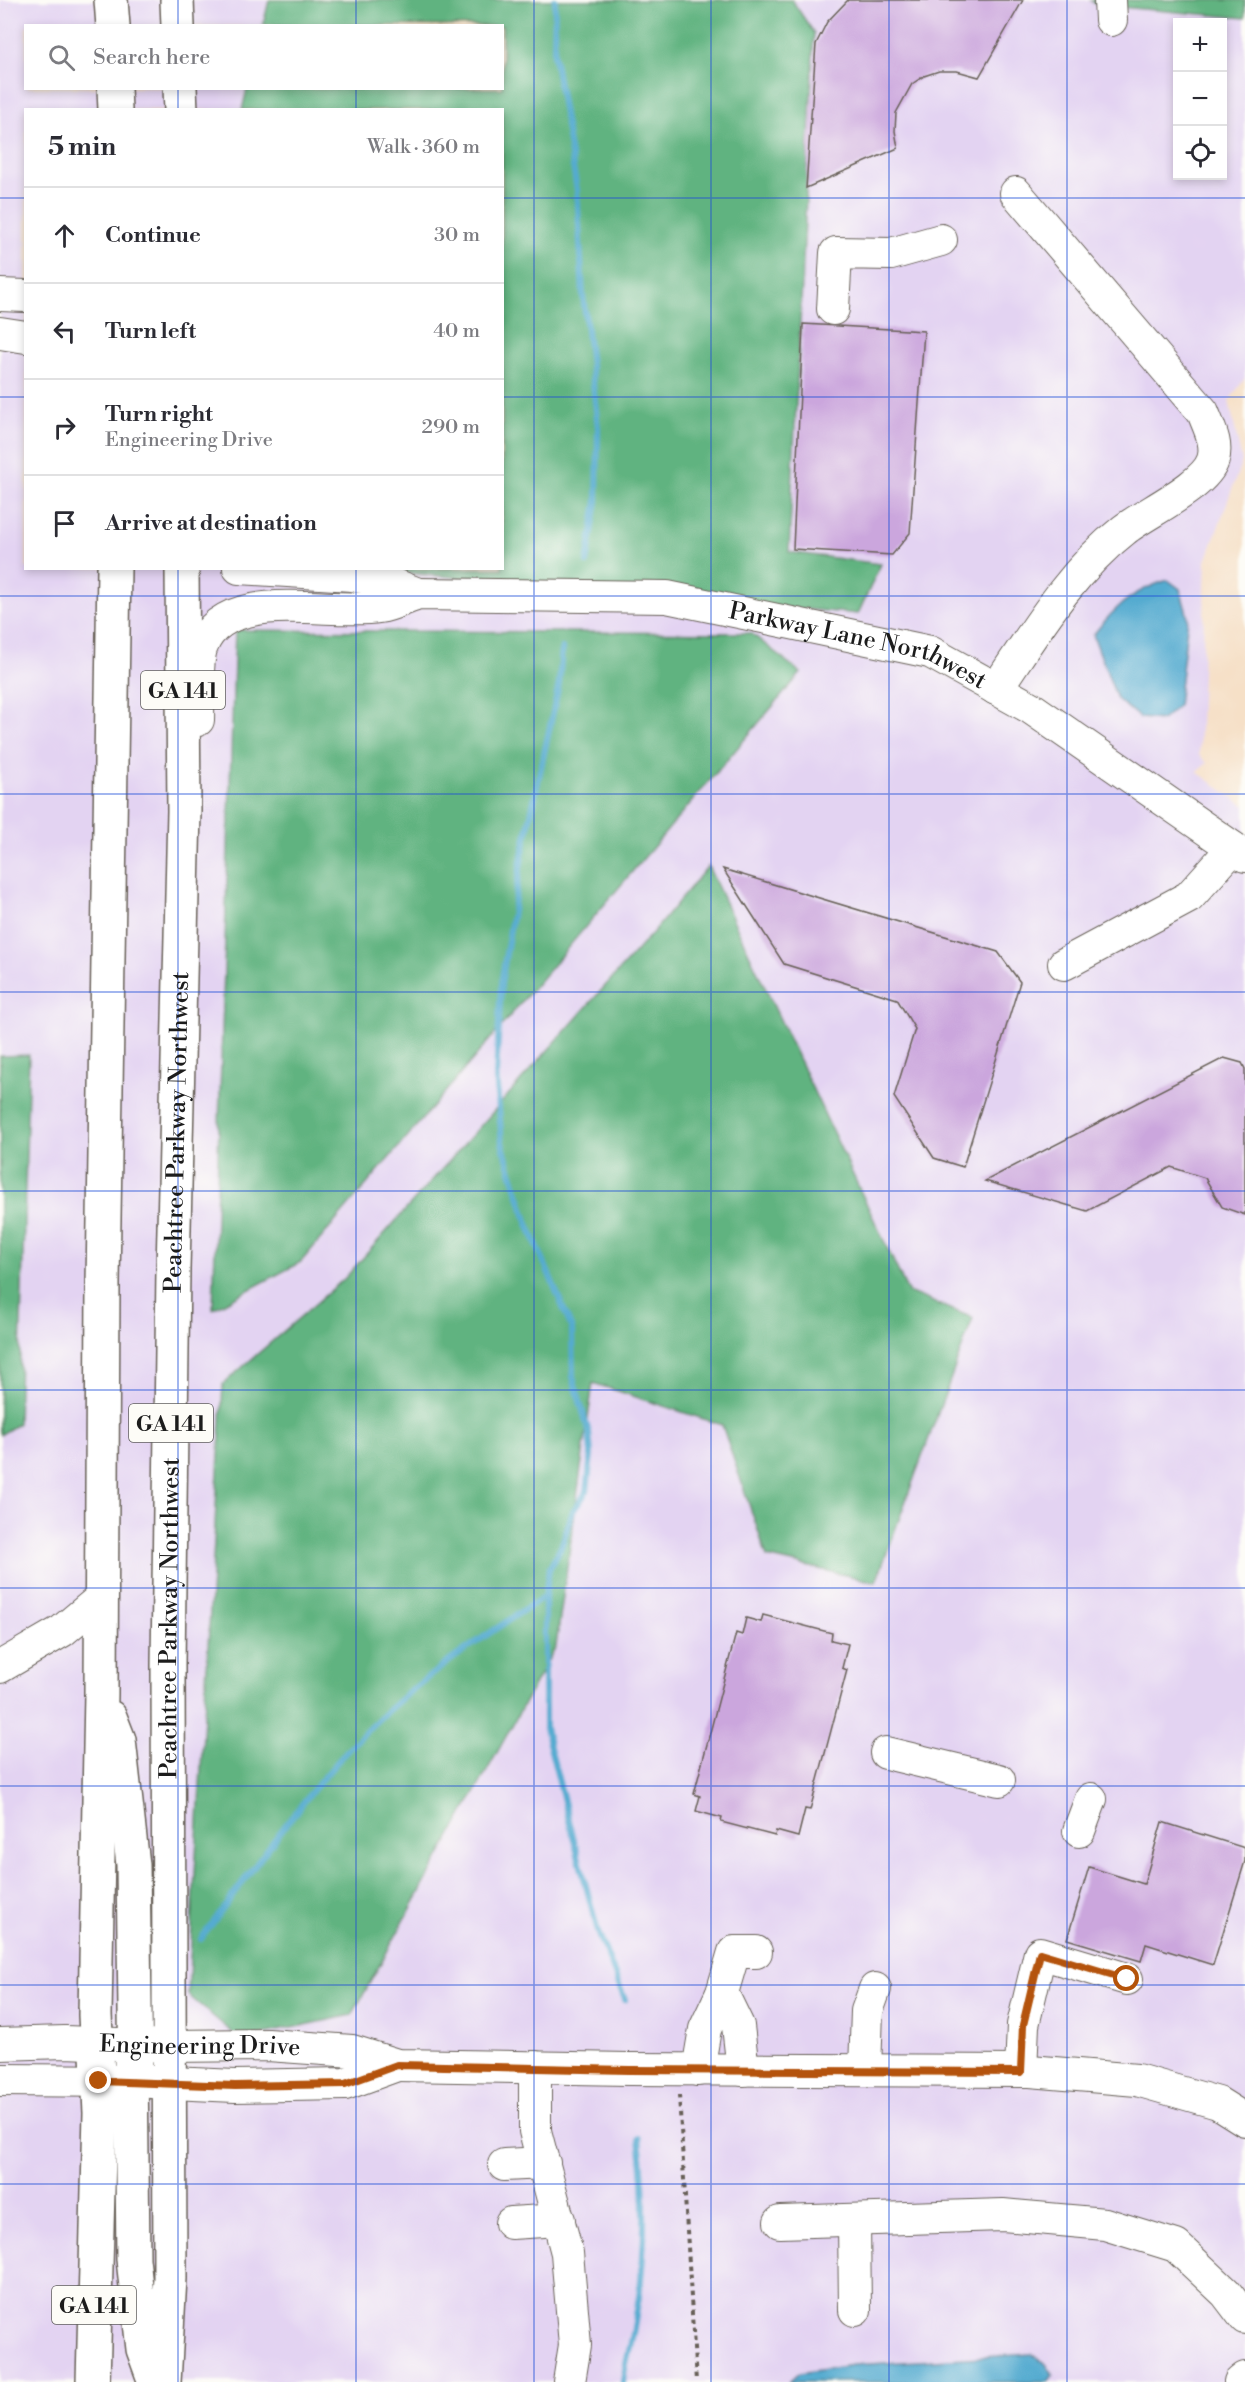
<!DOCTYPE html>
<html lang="en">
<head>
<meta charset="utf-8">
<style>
  :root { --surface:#fff; --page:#f7f7f7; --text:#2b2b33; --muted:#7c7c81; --line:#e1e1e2 }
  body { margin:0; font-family:"Libre Bodoni",serif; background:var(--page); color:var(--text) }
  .controls { position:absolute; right:18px; top:18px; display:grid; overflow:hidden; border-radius:0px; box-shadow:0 3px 9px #0003 }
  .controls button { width:54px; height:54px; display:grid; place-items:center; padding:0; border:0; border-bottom:2px solid var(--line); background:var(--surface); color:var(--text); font:30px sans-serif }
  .stop { position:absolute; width:18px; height:18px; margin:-14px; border:4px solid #b45309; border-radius:50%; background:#fff }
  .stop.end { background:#b45309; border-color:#fff; box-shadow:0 2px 6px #0008 }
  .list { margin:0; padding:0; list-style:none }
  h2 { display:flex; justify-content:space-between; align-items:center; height:78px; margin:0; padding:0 24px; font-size:26px }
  h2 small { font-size:20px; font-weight:400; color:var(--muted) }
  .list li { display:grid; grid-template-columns:39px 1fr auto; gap:18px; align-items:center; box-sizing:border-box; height:96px; padding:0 24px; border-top:2px solid var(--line) }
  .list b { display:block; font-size:22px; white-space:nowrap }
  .list p { margin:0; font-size:20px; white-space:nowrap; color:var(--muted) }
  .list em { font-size:20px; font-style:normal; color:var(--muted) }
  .icon { flex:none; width:33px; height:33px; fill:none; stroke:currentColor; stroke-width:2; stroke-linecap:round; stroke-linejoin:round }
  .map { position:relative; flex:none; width:1245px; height:2382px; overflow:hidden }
  .search { position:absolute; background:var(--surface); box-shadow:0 3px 9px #0003; left:24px; top:24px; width:480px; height:66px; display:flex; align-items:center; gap:15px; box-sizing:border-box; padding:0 21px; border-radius:0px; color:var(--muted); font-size:22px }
  .panel { position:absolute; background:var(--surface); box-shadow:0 3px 9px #0003; left:24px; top:108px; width:480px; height:462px; border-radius:0px }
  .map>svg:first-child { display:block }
  .built { fill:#e3d3f2; fill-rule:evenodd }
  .forest { fill:#61b380; stroke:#3e684e; stroke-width:1.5 }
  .water { fill:#54abd0; stroke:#386476; stroke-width:1.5 }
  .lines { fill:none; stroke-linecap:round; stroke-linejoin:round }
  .stream { stroke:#54abd0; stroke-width:6 }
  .building { fill:#cba6dd }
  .minor-casing { stroke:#686158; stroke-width:34 }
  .highway-casing { stroke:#686158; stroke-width:36 }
  .path { stroke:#686158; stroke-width:4; stroke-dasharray:4.5 4.5; stroke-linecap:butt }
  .minor { stroke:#fff; stroke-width:32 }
  .highway { stroke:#fff; stroke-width:33 }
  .route { stroke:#b45309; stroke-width:8 }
  .grid { fill:none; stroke:#1d4ed8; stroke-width:1.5; stroke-opacity:0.55 }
  .labels { text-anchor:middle; stroke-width:4.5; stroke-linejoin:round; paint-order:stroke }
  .shield { fill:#fdfcf7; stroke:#605f5e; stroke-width:1.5 }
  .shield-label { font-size:22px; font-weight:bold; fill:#1c1c1c }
  .street-label { font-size:24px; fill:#1c1c1c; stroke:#fdfcf7 }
</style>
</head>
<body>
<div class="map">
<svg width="1245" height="2382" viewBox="0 0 1245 2382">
  <rect width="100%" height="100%" fill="#fdfcf7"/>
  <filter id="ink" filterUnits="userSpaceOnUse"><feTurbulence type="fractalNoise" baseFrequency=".0167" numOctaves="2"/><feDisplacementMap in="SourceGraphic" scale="12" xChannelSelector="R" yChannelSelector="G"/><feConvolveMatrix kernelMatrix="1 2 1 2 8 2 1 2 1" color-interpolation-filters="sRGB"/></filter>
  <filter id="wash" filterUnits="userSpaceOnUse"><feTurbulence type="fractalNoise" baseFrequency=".008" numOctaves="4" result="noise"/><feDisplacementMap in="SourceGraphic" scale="24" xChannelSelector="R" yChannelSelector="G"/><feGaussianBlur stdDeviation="1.35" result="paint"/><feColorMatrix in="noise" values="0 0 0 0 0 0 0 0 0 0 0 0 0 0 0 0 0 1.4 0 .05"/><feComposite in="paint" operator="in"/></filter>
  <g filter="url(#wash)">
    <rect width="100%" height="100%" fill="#f6e0c7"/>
    <path class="built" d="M 0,0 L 1245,0 L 1245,378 L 1229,401 L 1242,461 L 1206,561 L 1199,755 L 1207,763 L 1197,772 L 1245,806 L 1245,2382 L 0,2382 ZM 1178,22 L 1222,22 L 1222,176 L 1178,176 ZM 26,26 L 502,26 L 502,88 L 26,88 ZM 26,110 L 502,110 L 502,568 L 26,568 Z"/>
    <path class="forest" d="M 269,0 L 792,0 L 814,33 L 789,552 L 881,564 L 858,614 L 364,569 L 502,568 L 502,110 L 242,110 L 247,89 L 502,88 L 502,26 L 263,25 Z
      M 1090,0 L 1245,0 L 1245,18 L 1097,5 Z
      M 235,630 L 751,633 L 801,673 L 301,1262 L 213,1309 Z
      M 708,866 L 908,1292 L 973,1318 L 876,1582 L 767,1557 L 722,1425 L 593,1383 L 556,1646 L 352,2015 L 240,2039 L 188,1995 L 223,1384 L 345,1278 L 655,930 Z
      M 29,1055 L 18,1424 L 0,1435 L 0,1056 Z"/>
    <path class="water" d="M 1168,580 L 1180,589 L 1188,617 L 1178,706 L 1162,720 L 1140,718 L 1117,699 L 1093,635 C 1116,606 1132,591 1168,580 Z
      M 1031,2354 L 1047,2364 L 1053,2375 L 1048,2382 L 789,2382 L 799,2373 L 853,2365 Z"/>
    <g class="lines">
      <path class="stream" d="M 555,0 L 554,56 L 577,190 L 583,295 L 598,428 L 597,501 L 587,563
        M 562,648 L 559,684 L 522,856 L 501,984 L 496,1075 L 502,1143 L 528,1224 L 572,1329 L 573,1377 L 589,1433 L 591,1454 L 587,1491 L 573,1511 L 561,1547 L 549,1569 L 545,1596 L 545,1728 L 598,1932 L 625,2000
        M 201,1939 C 254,1868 306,1791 369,1728 C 422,1676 484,1637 545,1596
        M 623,2382 C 625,2363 631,2346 634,2328 C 646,2265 647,2202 639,2138"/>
    </g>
    <g id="blocks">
      <path class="building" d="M 848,0 L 1023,0 L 979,77 L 957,71 L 939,71 L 924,76 L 912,84 L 896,113 L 895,131 L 898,148 L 806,188 L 816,44 L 827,22 Z
        M 803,324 L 924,331 L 910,533 L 892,555 L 793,549 Z
        M 723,869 L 998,952 L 1020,982 L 963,1167 L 934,1158 L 894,1097 L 915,1029 L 897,999 L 784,964 Z
        M 1224,1058 L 1242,1063 L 1245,1069 L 1245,1215 L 1222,1207 L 1205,1178 L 1171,1167 L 1087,1211 L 985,1181 Z
        M 763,1615 L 832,1633 L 831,1640 L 848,1644 L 842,1668 L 847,1670 L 810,1810 L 805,1809 L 798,1837 L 776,1831 L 775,1836 L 721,1822 L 722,1818 L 696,1811 L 700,1796 L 694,1794 L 736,1633 L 742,1635 L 746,1618 L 761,1622 Z
        M 1162,1822 L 1245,1848 L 1245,1861 L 1213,1965 L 1146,1944 L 1141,1961 L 1067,1939 L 1089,1867 L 1144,1884 Z"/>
    </g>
  </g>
  <g filter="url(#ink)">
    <use href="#blocks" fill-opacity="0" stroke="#686158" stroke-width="1.5"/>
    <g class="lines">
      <g class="minor-casing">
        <g id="minor">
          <path d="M 1110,0 L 1111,20"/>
          <path d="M 0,295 L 26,296"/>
          <path d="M 833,309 L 836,253 L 891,254 L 941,240"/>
          <path d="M 0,333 L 26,337"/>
          <path d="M 239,568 L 352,575 L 385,581 L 418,594"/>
          <path d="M 996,689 C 1034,633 1070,572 1124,530 C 1145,513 1205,486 1213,460 C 1218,443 1209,428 1203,412 L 1016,193"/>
          <path id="s1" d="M 198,720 C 199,700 195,663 202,646 C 225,586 328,615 379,607 C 392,605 406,598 418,594 L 667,597 L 930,652 L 1031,708 L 1245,856"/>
          <path d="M 1064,964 L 1189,897 L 1233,848"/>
          <path d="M 0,1667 L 62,1631 L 100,1599"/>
          <path d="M 886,1753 L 999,1780"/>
          <path d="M 1079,1831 L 1091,1799"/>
          <path d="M 722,1993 L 738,2026 L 743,2070"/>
          <path id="s2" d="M 0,2044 L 65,2042 L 170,2046 L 268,2045 L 352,2051 L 397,2065 L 629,2069 L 1030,2071 L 1137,2080 L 1218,2103 L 1245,2120"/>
          <path d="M 535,2067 L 535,2131 L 567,2253 L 575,2345 L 569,2382"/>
          <path d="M 698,2070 L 705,2029 L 722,1993 L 734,1952 L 756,1952"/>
          <path d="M 865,2070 L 867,2011 L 875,1989"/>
          <path d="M 1021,2071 L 1023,2025 L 1040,1953 L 1127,1979"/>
          <path d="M 0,2080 L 131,2081 L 235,2086 L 345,2084 L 397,2065"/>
          <path d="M 504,2165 L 544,2163"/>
          <path d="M 854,2220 L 855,2310"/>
          <path d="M 780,2222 L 1003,2215 L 1105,2224 L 1176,2246 L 1226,2293 L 1245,2318"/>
          <path d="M 511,2223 L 559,2220"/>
          <path d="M 1240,2382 L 1245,2378"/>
        </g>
      </g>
      <g class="highway-casing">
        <g id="highway">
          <path d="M 111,0 L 113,26"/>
          <path d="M 177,0 L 178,26"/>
          <path d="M 114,88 L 115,110"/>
          <path d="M 180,88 L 181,110"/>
          <path d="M 110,1717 L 119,1740 L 133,1865 L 136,2081"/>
          <path d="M 131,2060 L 133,2259 L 143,2349 L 155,2382"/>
          <path d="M 93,2382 L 100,2113 L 95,2015 L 101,1693 L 103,1284 L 114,568"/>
          <path id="s3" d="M 164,2382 L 170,2278 L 168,1666 L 173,1270 L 184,811 L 182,568"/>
        </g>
      </g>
      <path class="path" d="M 679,2095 L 696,2382"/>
      <use href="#minor" class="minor"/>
      <use href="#highway" class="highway"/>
    </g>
  </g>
  <g class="lines" filter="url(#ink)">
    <path class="route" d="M 99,2081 L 235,2086 L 345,2084 L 397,2065 L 629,2070 L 1021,2072 L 1023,2025 L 1040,1953 L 1127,1979"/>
  </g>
  <path class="grid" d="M 178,0 L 178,26M 356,0 L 356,26M 534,0 L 534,2382M 711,0 L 711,2382M 889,0 L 889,2382M 1067,0 L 1067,2382M 178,88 L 178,110M 356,88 L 356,110M 0,198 L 26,198M 502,198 L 1245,198M 0,397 L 26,397M 502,397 L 1245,397M 178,568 L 178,2382M 356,568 L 356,2382M 0,596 L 1245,596M 0,794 L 1245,794M 0,992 L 1245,992M 0,1191 L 1245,1191M 0,1390 L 1245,1390M 0,1588 L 1245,1588M 0,1786 L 1245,1786M 0,1985 L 1245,1985M 0,2184 L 1245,2184"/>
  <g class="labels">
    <g class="shield">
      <rect x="141" y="671" width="84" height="38" rx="4.5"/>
      <rect x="129" y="1404" width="84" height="38" rx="4.5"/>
      <rect x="52" y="2286" width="84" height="38" rx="4.5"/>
    </g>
    <g class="shield-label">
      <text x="183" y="698">GA 141</text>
      <text x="171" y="1431">GA 141</text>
      <text x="94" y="2313">GA 141</text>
    </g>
    <g class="street-label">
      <text dy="8" stroke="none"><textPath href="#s1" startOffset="754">Parkway Lane Northwest</textPath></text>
      <text dy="8" stroke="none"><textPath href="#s3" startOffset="1250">Peachtree Parkway Northwest</textPath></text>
      <text dy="8" stroke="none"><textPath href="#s3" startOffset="764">Peachtree Parkway Northwest</textPath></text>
      <text dy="8" stroke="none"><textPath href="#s2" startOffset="200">Engineering Drive</textPath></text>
    </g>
  </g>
</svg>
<div class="controls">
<button>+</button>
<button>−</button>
<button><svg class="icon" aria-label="locate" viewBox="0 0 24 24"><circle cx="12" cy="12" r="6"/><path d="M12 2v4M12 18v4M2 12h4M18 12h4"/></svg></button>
</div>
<div class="stop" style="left:1127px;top:1979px"></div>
<div class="stop end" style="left:99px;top:2081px"></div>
<div class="search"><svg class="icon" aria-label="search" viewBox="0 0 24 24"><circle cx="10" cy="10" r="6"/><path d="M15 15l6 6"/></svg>Search here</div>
<section class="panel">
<h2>5 min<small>Walk · 360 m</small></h2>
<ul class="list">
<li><svg class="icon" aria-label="ahead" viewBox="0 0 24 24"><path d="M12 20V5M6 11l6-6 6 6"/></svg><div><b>Continue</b></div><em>30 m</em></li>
<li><svg class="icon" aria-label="left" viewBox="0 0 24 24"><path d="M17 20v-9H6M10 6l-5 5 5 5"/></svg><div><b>Turn left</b></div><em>40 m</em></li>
<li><svg class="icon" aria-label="right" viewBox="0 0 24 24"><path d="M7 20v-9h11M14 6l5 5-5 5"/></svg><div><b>Turn right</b><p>Engineering Drive</p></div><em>290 m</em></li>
<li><svg class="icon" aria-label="arrive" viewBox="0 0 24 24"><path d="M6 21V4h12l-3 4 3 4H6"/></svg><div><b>Arrive at destination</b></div></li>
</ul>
</section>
</div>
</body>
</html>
